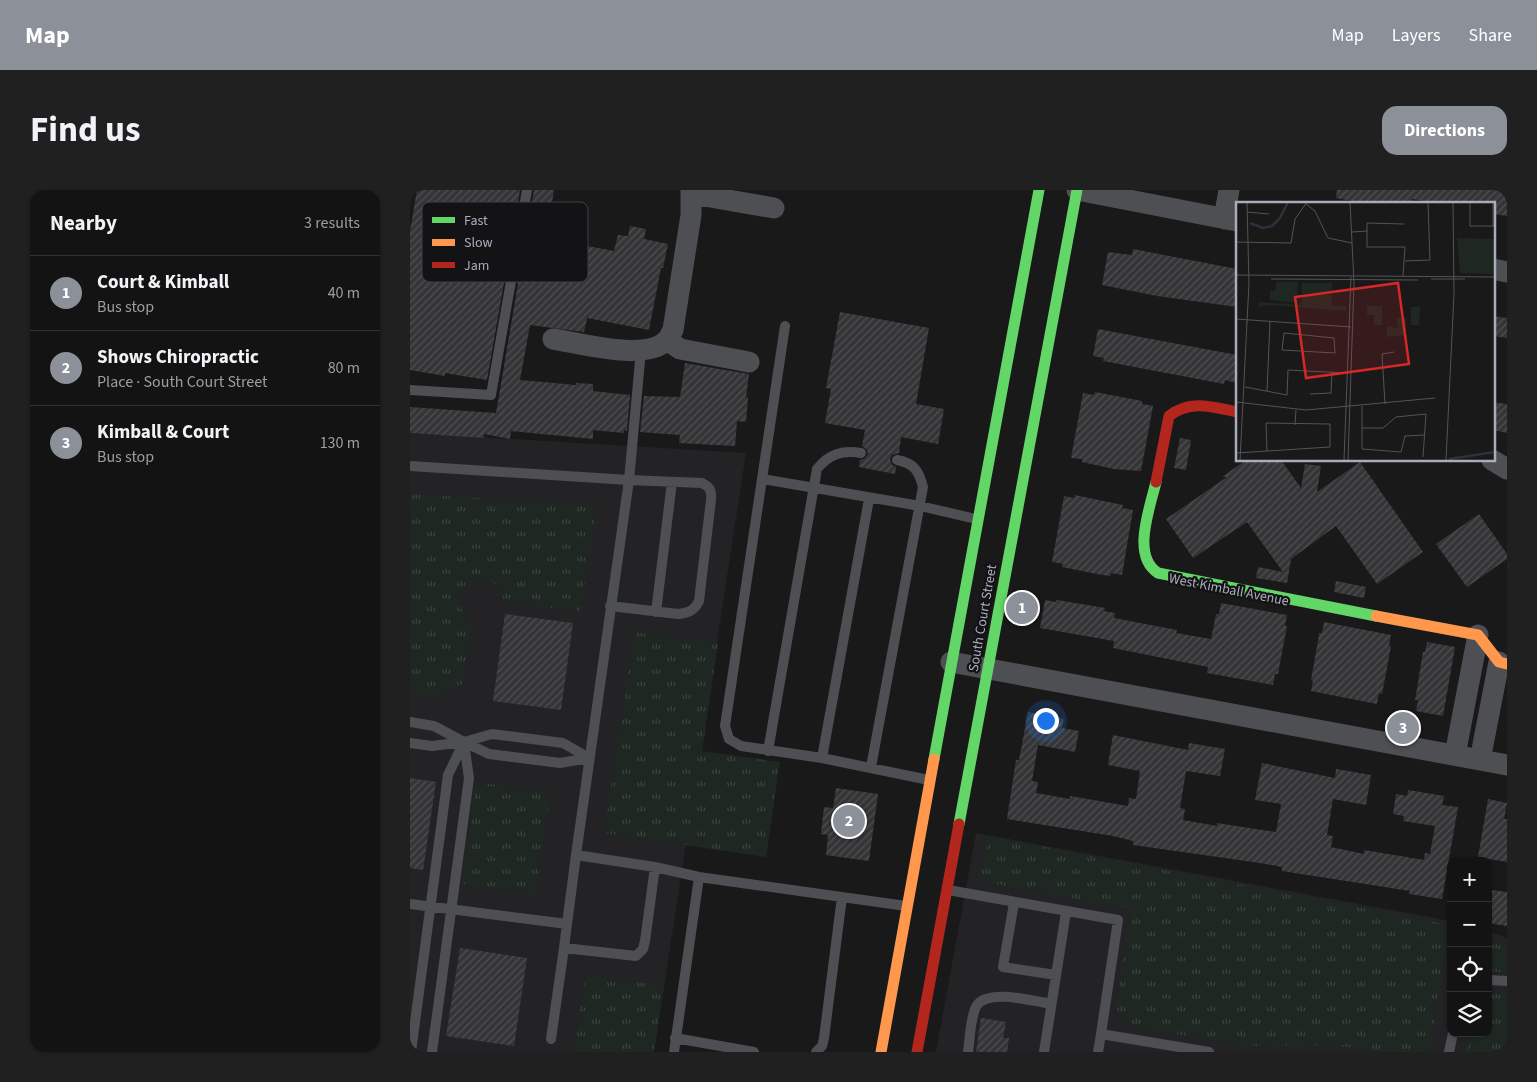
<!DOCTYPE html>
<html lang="en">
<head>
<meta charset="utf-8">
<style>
  :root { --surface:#131313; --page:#202021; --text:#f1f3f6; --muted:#9d9ea0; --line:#323233; --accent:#8c9099 }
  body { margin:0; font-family:"Source Sans 3",sans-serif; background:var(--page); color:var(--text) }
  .controls { position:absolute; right:15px; bottom:15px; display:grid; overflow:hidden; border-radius:10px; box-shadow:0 1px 4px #0004 }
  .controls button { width:45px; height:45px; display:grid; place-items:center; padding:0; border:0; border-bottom:1px solid var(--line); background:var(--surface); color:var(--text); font:25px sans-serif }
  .you { position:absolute; left:635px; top:530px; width:18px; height:18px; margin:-12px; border:4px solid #fff; border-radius:50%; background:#1a73e8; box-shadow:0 0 0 8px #1a73e833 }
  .badge { display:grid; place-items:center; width:32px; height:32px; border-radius:50%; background:var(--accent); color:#fff; font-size:16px; font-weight:700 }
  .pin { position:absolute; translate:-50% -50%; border:2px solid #fff; box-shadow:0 1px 5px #0006 }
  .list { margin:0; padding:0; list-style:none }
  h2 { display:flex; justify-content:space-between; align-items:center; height:65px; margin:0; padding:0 20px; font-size:21px }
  h2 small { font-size:16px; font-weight:400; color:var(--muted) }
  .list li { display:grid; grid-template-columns:32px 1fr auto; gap:15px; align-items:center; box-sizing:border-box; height:75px; padding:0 20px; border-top:1px solid var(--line) }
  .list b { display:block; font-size:19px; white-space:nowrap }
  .list p { margin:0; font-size:16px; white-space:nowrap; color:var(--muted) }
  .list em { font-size:16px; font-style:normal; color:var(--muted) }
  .icon { flex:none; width:28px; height:28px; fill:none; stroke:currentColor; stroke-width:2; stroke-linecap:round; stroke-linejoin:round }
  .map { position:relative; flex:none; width:1097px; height:862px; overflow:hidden; border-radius:15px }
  header { display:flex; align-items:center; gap:30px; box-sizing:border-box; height:70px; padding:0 25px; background:var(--accent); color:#fff }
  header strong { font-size:24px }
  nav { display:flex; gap:28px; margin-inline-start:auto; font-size:18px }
  .intro { display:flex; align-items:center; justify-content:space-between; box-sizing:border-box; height:120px; padding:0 30px }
  h1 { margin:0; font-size:35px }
  .button { padding:12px 22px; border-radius:15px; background:var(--accent); color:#fff; font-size:18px; font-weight:700 }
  main { display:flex; gap:30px; padding:0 30px }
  aside { flex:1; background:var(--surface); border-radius:15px; box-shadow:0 1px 4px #0004 }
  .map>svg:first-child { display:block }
  .built { fill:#232325 }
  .grass { fill:url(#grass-tufts) }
  .building { fill:url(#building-hatch) }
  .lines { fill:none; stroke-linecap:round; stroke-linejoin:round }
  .lane { stroke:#4e4f53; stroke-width:10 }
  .street { stroke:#4e4f53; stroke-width:21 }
  .fast { stroke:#63d668; stroke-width:11 }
  .slow { stroke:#ff974d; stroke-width:11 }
  .jam { stroke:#b3261e; stroke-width:11 }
  .labels { text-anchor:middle; stroke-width:4.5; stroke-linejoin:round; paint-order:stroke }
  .street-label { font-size:14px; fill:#a9acbb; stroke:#131315 }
  .inset-river { fill:none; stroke:#2b323c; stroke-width:2.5 }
  .inset-road { fill:none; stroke:#53545a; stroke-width:1 }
  .view { fill:#d62828; fill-opacity:0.15; stroke:#d62828; stroke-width:2.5 }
  .inset-edge { fill:none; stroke:#a9acbb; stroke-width:2.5 }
  .key { fill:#131315; stroke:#404147; stroke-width:1 }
  .key-label { font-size:14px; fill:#a9acbb }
</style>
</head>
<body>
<header>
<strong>Map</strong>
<nav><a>Map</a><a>Layers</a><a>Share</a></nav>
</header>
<div class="intro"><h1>Find us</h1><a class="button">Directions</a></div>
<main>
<aside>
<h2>Nearby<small>3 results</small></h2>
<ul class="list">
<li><span class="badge">1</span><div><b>Court &amp; Kimball</b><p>Bus stop</p></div><em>40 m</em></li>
<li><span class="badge">2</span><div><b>Shows Chiropractic</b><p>Place · South Court Street</p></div><em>80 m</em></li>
<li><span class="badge">3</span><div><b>Kimball &amp; Court</b><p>Bus stop</p></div><em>130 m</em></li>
</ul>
</aside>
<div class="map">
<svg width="1097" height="862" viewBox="0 0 1097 862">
  <defs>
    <pattern id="grass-tufts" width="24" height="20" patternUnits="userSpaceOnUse" patternTransform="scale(1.25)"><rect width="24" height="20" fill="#1e2721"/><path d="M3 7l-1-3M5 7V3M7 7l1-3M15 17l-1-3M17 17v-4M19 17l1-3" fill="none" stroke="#3c443f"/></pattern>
    <pattern id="building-hatch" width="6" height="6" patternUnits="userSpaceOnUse" patternTransform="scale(1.25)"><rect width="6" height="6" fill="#353537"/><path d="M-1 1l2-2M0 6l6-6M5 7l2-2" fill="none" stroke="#4f5052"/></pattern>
  </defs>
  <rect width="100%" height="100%" fill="#191919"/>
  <path class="built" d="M 0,243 L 336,263 L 244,862 L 0,862 Z
    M 566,643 L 1041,731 L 1041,843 L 1078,843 L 1078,741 L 1097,748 L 1097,862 L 526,862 Z"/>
  <path class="grass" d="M 0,304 L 187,315 L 170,422 L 94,411 C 84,364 26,406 61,430 L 53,494 L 44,496 L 29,506 L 0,503 Z
    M 224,442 L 308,454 L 292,561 L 370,572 L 356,667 L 194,643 Z
    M 66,592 L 140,603 L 126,705 L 52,694 Z
    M 579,646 L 1026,732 L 1041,738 L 1041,773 L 1033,772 L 1020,859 L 1012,862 L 976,862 L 920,855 L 834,856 L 716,835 L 706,818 L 722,719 L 569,691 Z
    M 1078,751 L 1097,758 L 1097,784 L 1078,780 Z
    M 176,785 L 254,796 L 244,862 L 163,862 Z
    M 1078,801 L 1097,805 L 1097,862 L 1057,862 L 1060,843 L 1078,843 Z"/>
  <path class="building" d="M 7,0 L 110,0 L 77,190 L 35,183 L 35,186 L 0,180 L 0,41 Z
    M 124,0 L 144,0 L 138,39 L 174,45 L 172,55 L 204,61 L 208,45 L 218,46 L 220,36 L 236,39 L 234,49 L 258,54 L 253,78 L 251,78 L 239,140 L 177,128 L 174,142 L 120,135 L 110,190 L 166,195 L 166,193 L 183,194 L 183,201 L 220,205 L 217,241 L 214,240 L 214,243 L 183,240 L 183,249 L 101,241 L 100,249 L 74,244 L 74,248 L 0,243 L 0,217 L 86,223 Z
    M 927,0 L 1097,0 L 1097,26 L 1083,24 L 1083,14 L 1031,14 L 1002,9 L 1001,14 L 976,11 L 975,14 L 960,14 L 926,8 Z
    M 723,59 L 827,79 L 827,117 L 747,106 L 692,95 L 698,62 L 722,65 Z
    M 430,122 L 519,138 L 506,214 L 534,219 L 528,254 L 491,247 L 489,263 L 482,265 L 480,269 L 482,275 L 486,277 L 485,284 L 449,277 L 450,270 L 454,269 L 458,264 L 457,260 L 452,256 L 455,240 L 415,233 L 421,199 L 416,198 Z
    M 1083,126 L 1097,128 L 1097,148 L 1083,146 Z
    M 688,139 L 827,165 L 827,193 L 815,190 L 814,194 L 693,171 L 694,168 L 683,166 Z
    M 275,173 L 339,184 L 336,207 L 338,207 L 336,232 L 327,231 L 325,256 L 269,253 L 270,245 L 230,242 L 234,206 L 270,207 Z
    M 685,202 L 732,211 L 732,214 L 743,216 L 731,281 L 704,279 L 672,272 L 672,269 L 661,268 L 673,203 L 684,205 Z
    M 1083,212 L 1097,214 L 1097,243 L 1083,240 Z
    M 770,248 L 781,250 L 776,280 L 764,278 Z
    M 836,270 L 871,270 L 891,298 L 895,274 L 911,276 L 907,302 L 950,272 L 1013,362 L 967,394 L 926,336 L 881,369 L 877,393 L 846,388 L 848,377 L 873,382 L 837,332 L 783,368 L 756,329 L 817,287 L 812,287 Z
    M 665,305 L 713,315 L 712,318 L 723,320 L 712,385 L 701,383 L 700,386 L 692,385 L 652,377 L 653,374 L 642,372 L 654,306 L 664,308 Z
    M 1069,324 L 1097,364 L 1097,369 L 1057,397 L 1026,354 Z
    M 926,391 L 956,397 L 954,408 L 924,402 Z
    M 635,410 L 646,412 L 647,410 L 695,418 L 694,421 L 705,423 L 704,428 L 767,440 L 766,443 L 801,449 L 806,424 L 809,424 L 811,413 L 877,425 L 875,436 L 877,436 L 868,484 L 865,484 L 863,495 L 797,483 L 798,477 L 703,458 L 704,451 L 630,438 Z
    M 95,424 L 163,433 L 151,520 L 83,511 Z
    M 914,432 L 981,445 L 979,456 L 981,456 L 972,504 L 969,503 L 967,514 L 901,501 L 903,491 L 901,490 L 908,451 L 909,443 L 912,443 Z
    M 1017,452 L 1045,457 L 1033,526 L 1006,521 L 1008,510 L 1005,510 L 1013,462 L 1015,462 Z
    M 618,522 L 654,529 L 652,538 L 669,541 L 665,562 L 628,555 L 622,591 L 628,592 L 626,603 L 660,609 L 660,606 L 718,616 L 719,608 L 726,609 L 730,581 L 698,575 L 703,545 L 778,560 L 779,553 L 815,559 L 810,586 L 776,581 L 770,618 L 775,619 L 773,630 L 807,636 L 807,633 L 866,642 L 871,614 L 845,610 L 852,573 L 925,588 L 926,579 L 961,585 L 956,615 L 923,609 L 917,645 L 923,646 L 921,657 L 954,664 L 954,660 L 1014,670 L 1015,663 L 1020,664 L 1025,636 L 993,631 L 994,626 L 983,624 L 986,604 L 997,606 L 998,600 L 1034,606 L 1032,615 L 1048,617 L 1032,709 L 999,704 L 1000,701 L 872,681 L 872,677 L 850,673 L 723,655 L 723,651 L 703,646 L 597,629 L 606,570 L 609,570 Z
    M 0,588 L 26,592 L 13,680 L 0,678 Z
    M 426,598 L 468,604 L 459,671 L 416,665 L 418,645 L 411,644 L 414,617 L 423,618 Z
    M 1078,609 L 1097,613 L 1094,629 L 1097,629 L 1097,672 L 1068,667 Z
    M 1082,700 L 1097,702 L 1097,736 L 1078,733 Z
    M 50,758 L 117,768 L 104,856 L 36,846 Z
    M 571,828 L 596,832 L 593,848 L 599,848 L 597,862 L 566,862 Z"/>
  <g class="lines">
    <path class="lane" d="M 0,200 L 81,205 L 117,0
      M 0,276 L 219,290 L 166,665
      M 352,289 L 375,136
      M 200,416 L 268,424 C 278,423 284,421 289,411 L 301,310 C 302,301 300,297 292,293 L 219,290 L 231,160
      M 246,422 L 262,292
      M 0,532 L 24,536 L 54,552 L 82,544 L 153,553 L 179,568
      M 0,553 L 22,556 L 54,552 L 79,564 L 150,573 L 179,568
      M 358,561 L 407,279 C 419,264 432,260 451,263
      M 412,568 L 459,309
      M 461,577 L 513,297 C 509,281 504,273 487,270
      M 519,590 L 412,568 L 331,556 L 319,549 L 315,536 L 352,289 L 510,316 L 566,329
      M 538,700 L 708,730 L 691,844 L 799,862
      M 604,713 L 593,777 L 646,785
      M 0,714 L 157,734 L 166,665 L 245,677 L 289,687 L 496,716
      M 154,758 L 157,734
      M 1078,790 L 1097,791
      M 265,848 L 344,862
      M 141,849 L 154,758 L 226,766 L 233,759 L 235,751 L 245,677
      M 1,862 L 38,585 L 54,552
      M 22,862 L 59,588 L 54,553
      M 264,862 L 289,687
      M 406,862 L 412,856 L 414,848 L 432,707
      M 558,862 C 560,848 560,832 565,819 C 573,797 623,811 641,814
      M 634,862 L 656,722
      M 688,862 L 691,844
      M 1039,862 L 1043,843"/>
    <path class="street" d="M 667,0 L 827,31
      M 283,4 L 364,18
      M 814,29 L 819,0
      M 1083,79 L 1097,82
      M 143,149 C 170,153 236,172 257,150 C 260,147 261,143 263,140 L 281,25 L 281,0
      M 257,150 L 270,159 L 339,172
      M 1082,270 L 1097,279
      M 541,472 L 1097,575
      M 1045,565 L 1068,445
      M 1070,570 L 1089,472"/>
    <path class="fast" d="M 746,292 C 740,318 721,366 748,383 L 966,426
      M 524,569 L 629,0
      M 549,634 L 667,0"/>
    <path class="slow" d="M 966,426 L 1068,445 L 1089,472 L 1097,474
      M 471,862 L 524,569"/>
    <path class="jam" d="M 746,292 L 759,226 C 780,209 803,217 827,222
      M 507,862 L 549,634"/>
  </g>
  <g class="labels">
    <g class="street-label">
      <text transform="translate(819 399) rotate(11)" y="5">West Kimball Avenue</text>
      <text transform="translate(572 428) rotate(-80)" y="5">South Court Street</text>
    </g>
  </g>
  <g transform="translate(826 12)">
    <rect width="259" height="259" fill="#191919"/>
    <path d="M 221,36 L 259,37 L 259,72 L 224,71 ZM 40,80 L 62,80 L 61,101 L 34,98 L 34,89 L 39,89 ZM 66,81 L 96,81 L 96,89 L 66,92 ZM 83,92 L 95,93 L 96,104 L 110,104 L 110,109 L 33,103 L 22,105 L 23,100 L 65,103 L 66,95 ZM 131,104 L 146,104 L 146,123 L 138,123 L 138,113 L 131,113 ZM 175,105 L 184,105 L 183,123 L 175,123 ZM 170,115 L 170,133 L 151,135 L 151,124 L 162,126 L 161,116 Z" fill="#1e2721"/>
    <path class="inset-river" d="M 14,21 L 27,26 L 36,24 L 44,16 L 52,0M 213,257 L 259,250"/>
    <path class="inset-road" d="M 234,0 L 234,24 L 259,24M 70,2 L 79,9 L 92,36 L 116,41M 11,10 L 33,12M 257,24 L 257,0M 116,30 L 131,29M 0,40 L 55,41 L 59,17 L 71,0M 169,59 L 194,58 L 192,0M 0,73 L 259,75M 167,74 L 169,45 L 131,45 L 131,21 L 168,22M 35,77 L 182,78M 195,77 L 229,77M 0,117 L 115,125M 48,131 L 98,136 L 99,151 L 46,148 ZM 9,185 L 51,193 L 52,168 L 110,171M 31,189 L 34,119M 74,192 L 95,191 L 96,170M 0,200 L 70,208 L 199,196M 149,202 L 146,152 L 158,150M 126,204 L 126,247 L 165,250 L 169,234 L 189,233M 59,223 L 60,208M 126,226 L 147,226 L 160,215 L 190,212 L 187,255M 0,251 L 94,245 L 94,222 L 30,221 L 31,249M 4,258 L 13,81 L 11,0M 108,258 L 115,75M 112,258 L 118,81 L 114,0M 210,258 L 218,92 L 217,0"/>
    <path class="view" d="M 162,81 L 173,162 L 70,176 L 59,95 Z"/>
    <rect width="259" height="259" class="inset-edge"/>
  </g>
  <rect x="12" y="12" width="166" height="80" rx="8" class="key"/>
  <rect x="22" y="27" width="23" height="6" fill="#63d668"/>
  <rect x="22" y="49" width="23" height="7" fill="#ff974d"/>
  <rect x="22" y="72" width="23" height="6" fill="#b3261e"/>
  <g class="key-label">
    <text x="54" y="35">Fast</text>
    <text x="54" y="57">Slow</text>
    <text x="54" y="80">Jam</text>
  </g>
</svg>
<div class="controls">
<button>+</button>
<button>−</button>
<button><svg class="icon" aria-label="locate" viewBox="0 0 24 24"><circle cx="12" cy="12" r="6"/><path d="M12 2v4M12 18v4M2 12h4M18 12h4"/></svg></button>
<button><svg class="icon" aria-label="layers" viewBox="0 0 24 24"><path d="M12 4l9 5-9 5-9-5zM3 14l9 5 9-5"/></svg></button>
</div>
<div class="you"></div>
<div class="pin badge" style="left:612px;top:418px">1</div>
<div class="pin badge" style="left:439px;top:631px">2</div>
<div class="pin badge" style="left:993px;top:538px">3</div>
</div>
</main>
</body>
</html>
